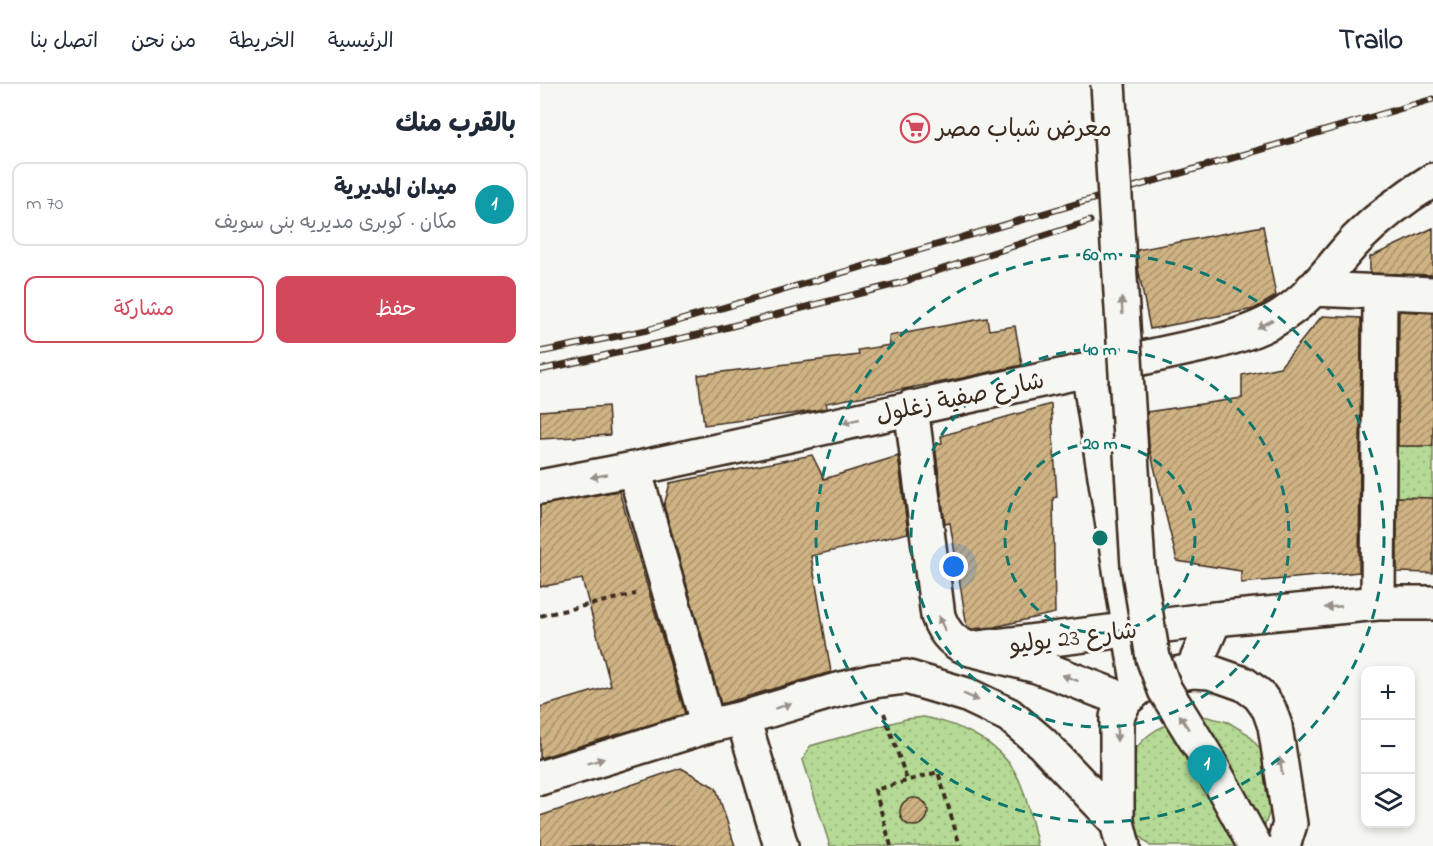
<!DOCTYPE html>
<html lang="ar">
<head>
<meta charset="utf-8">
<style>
  :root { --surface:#fff; --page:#f2f2f3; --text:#1f2937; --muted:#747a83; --line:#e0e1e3; --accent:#d1495b }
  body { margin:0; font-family:"Indie Flower","Playpen Sans Arabic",sans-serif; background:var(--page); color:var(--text); direction:rtl }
  .controls { position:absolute; right:18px; bottom:18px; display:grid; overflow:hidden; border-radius:12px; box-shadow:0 3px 9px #0003 }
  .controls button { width:54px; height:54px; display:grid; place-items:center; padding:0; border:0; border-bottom:2px solid var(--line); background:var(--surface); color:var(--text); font:30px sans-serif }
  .you { position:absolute; left:414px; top:483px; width:21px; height:21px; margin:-15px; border:4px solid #fff; border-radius:50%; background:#1a73e8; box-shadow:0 0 0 9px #1a73e833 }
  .badge { display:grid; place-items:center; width:39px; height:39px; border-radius:50%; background:var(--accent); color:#fff; font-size:20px; font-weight:700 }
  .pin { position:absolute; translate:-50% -50px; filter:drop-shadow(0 2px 3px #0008) }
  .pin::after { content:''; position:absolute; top:32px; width:21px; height:18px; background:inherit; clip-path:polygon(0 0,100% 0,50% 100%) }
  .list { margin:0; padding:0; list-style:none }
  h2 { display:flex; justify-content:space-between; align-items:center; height:78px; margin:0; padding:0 24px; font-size:26px }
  h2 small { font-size:20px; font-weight:400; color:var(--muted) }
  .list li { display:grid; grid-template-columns:39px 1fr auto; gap:18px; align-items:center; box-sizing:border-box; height:84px; margin:0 12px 12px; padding:0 12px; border:2px solid var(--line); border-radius:12px }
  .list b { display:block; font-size:22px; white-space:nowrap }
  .list p { margin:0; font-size:20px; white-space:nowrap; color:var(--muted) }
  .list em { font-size:20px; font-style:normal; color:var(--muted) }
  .actions { display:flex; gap:12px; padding:18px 24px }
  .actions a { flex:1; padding:14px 0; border:2px solid var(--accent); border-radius:12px; text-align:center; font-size:21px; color:var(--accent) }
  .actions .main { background:var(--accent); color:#fff }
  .icon { flex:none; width:33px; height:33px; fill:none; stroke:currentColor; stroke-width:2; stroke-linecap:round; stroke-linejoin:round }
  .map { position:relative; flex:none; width:893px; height:762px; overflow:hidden; direction:ltr }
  header { display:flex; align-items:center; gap:36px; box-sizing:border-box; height:84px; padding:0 30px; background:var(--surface); border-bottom:2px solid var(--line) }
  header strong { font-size:28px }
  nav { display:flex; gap:33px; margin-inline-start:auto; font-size:21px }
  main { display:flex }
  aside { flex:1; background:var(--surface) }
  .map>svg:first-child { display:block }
  .garden { fill:url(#garden-dots); stroke:#78825a; stroke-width:1.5 }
  .building { fill:url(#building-hatch); stroke:#3b2a1e; stroke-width:1.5 }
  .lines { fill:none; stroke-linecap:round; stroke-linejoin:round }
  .minor-casing { stroke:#3b2a1e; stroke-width:38 }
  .major-casing { stroke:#3b2a1e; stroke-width:38 }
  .path { stroke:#3b2a1e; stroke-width:4; stroke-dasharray:6 4.5; stroke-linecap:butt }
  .minor { stroke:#f6f6f2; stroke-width:33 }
  .major { stroke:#f6f6f2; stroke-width:33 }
  .rail-casing { stroke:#3b2a1e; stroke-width:7 }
  .rail { stroke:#f6f6f2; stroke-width:4.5; stroke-dasharray:14; stroke-linecap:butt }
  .major-bridge-casing { stroke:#3b2a1e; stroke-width:38; stroke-linecap:butt }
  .major-bridge { stroke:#f6f6f2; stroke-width:33 }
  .oneway { fill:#989088 }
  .ring { fill:none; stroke:#0f766e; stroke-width:3; stroke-dasharray:10 8 }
  .labels { text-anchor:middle; stroke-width:6; stroke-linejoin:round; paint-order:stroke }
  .poi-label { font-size:24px; fill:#3b2a1e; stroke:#f6f6f2; text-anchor:start }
  .street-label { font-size:24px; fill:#3b2a1e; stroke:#f6f6f2 }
  .centre { fill:#0f766e; stroke:#f6f6f2; stroke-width:3 }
  .ring-label { font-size:18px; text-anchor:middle; font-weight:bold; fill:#0f766e; stroke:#f6f6f2; stroke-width:6; stroke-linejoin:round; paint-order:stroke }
</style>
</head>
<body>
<header>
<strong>Trailo</strong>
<nav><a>الرئيسية</a><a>الخريطة</a><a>من نحن</a><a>اتصل بنا</a></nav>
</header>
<main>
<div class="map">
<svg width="893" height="762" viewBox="0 0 893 762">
  <defs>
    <pattern id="garden-dots" width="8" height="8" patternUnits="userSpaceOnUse" patternTransform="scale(1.5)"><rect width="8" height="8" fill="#b5da95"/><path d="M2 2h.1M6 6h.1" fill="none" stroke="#9dbb80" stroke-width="1.8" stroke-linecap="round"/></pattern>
    <pattern id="building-hatch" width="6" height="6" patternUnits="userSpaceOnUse" patternTransform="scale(1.5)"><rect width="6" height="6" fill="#cfb384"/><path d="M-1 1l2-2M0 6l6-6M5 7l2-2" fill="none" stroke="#a9926b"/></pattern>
  </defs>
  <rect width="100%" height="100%" fill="#f6f6f2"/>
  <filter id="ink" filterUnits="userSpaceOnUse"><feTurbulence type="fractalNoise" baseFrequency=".0167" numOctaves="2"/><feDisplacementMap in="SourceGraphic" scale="12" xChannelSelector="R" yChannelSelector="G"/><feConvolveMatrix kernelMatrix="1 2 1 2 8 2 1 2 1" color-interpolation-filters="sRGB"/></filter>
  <g filter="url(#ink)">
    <path class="garden" d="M 850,362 L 893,362 L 893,414 L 849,413 Z
      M 663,632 L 688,638 L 708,650 L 724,670 L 733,717 L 725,741 L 709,762 L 610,762 C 590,745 588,734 587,710 C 587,701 585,690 588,682 C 599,647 630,636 663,632 Z
      M 384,633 C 424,641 467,661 482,703 C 489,722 493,743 498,762 L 290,762 L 263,676 L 270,662 L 366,635 Z"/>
    <path class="building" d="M 723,142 L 736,212 L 714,225 L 610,245 L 598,184 L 597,166 Z
      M 893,144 L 893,191 L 830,189 L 830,173 Z
      M 859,227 L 893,229 L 893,362 L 858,362 Z
      M 782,232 L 821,234 L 819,488 L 701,499 L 701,487 L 637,477 L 609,362 L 607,328 L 702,314 L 702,291 L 740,283 Z
      M 447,234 L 449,246 L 475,242 L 482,281 L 413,296 L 286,319 L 287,324 L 273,327 L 164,341 L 158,291 L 319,271 L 318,266 L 350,261 L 349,252 Z
      M 511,320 L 517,413 L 513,414 L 515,529 L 454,543 L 432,545 L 427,543 L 410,439 L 405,440 L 395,361 L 402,359 L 401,352 Z
      M 68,322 L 70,351 L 0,355 L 0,327 Z
      M 272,371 L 284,395 L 358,372 L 368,449 L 271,472 L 291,588 L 181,620 L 124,422 L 130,399 Z
      M 79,407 L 145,630 L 0,674 L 0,623 L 71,602 L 42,495 L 0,503 L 0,421 Z
      M 857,413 L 893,414 L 893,489 L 857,488 Z
      M 141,684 L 176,704 L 195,762 L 0,762 L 0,732 Z
      M360 728a14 14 0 1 1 28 0a14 14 0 1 1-28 0Z"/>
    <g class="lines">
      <g class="minor-casing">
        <path id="minor" d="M 772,205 L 893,210
          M 548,286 L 599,604
          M 371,323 L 398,532 C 404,549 413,560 431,565 L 675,535 L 838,519 L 893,519
          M 94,385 L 168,642
          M 0,403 L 94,385 L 676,258 C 702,251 729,242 751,225 C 777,206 795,178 817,155 C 840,132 865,113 893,96
          M 838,519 L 840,208
          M 203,634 L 241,762"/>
      </g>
      <g class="major-casing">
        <path id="major" d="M 431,565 L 497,582 L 585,616
          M 652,587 L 675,535
          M 0,694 L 168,642 L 203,634 L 290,608 L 334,597 L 366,593 L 427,611 L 469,631 L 502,659 L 577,738
          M 583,762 L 577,738 L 577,633 L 585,616 L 599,604 L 626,592 L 652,587 L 670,588 L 704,600 L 719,611 L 729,625 L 735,642 L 750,740 L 743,762"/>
      </g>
      <path class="path" d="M 0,532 L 96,510
        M 344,629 L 367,696
        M 351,762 L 335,706 L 398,688 L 420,762"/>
      <use href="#minor" class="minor"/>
      <use href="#major" class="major"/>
      <g class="rail-casing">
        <path id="rail" d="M 0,268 L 107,246 L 893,15
          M 0,286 L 157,251 L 360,199 L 550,137"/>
      </g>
      <use href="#rail" class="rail"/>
      <g class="major-bridge-casing">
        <path id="major-bridge" d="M 568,0 L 598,482 L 613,574 L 625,606 L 667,674 L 715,762"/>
      </g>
      <use href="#major-bridge" class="major-bridge"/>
    </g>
    <defs><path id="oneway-solid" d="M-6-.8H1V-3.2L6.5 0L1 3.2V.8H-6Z" transform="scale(1.5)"/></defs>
    <g class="oneway">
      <use href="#oneway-solid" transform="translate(582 222) rotate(-93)"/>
      <use href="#oneway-solid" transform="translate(725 240) rotate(153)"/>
      <use href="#oneway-solid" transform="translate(311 337) rotate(167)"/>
      <use href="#oneway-solid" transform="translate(59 392) rotate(170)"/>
      <use href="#oneway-solid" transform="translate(793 523) rotate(175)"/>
      <use href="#oneway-solid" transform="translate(402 540) rotate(-114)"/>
      <use href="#oneway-solid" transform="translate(530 594) rotate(-159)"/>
      <use href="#oneway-solid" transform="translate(431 613) rotate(24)"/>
      <use href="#oneway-solid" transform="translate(243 622) rotate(-17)"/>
      <use href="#oneway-solid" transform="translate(644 638) rotate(-123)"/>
      <use href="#oneway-solid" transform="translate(577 649) rotate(90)"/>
      <use href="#oneway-solid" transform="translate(56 677) rotate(-17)"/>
      <use href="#oneway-solid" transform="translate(741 682) rotate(-99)"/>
    </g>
  </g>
  <g class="ring">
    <circle cx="560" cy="454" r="95"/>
    <circle cx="560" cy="454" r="189"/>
    <circle cx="560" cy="454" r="284"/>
  </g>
  <defs>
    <g id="supermarket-ring" transform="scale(1.5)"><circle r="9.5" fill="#f6f6f2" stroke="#d1495b" stroke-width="1.5"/><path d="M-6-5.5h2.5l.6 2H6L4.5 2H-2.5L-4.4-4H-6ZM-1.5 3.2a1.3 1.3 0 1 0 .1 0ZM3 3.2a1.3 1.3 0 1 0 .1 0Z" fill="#d1495b"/></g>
  </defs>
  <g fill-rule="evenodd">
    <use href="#supermarket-ring" x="375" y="44"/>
  </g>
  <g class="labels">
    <g class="poi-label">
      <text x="396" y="52">معرض شباب مصر</text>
    </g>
    <g class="street-label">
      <text transform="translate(420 313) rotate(-12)" y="8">شارع صفية زغلول</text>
      <text transform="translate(533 553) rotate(-7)" y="8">شارع 23 يوليو</text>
    </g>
  </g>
  <circle cx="560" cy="454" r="9" class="centre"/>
  <g class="ring-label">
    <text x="560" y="176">60 m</text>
    <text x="560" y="271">40 m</text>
    <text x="560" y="365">20 m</text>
  </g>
</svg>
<div class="controls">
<button>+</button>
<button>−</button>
<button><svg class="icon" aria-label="layers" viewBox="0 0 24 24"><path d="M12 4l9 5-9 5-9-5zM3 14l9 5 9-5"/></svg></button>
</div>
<div class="you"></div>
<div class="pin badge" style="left:667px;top:711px;background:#0f9aa8">1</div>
</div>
<aside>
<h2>بالقرب منك<small></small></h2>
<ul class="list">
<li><span class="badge" style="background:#0f9aa8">1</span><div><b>ميدان المديرية</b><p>مكان · كوبرى مديريه بنى سويف</p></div><em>70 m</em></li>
</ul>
<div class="actions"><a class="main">حفظ</a><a>مشاركة</a></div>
</aside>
</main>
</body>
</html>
